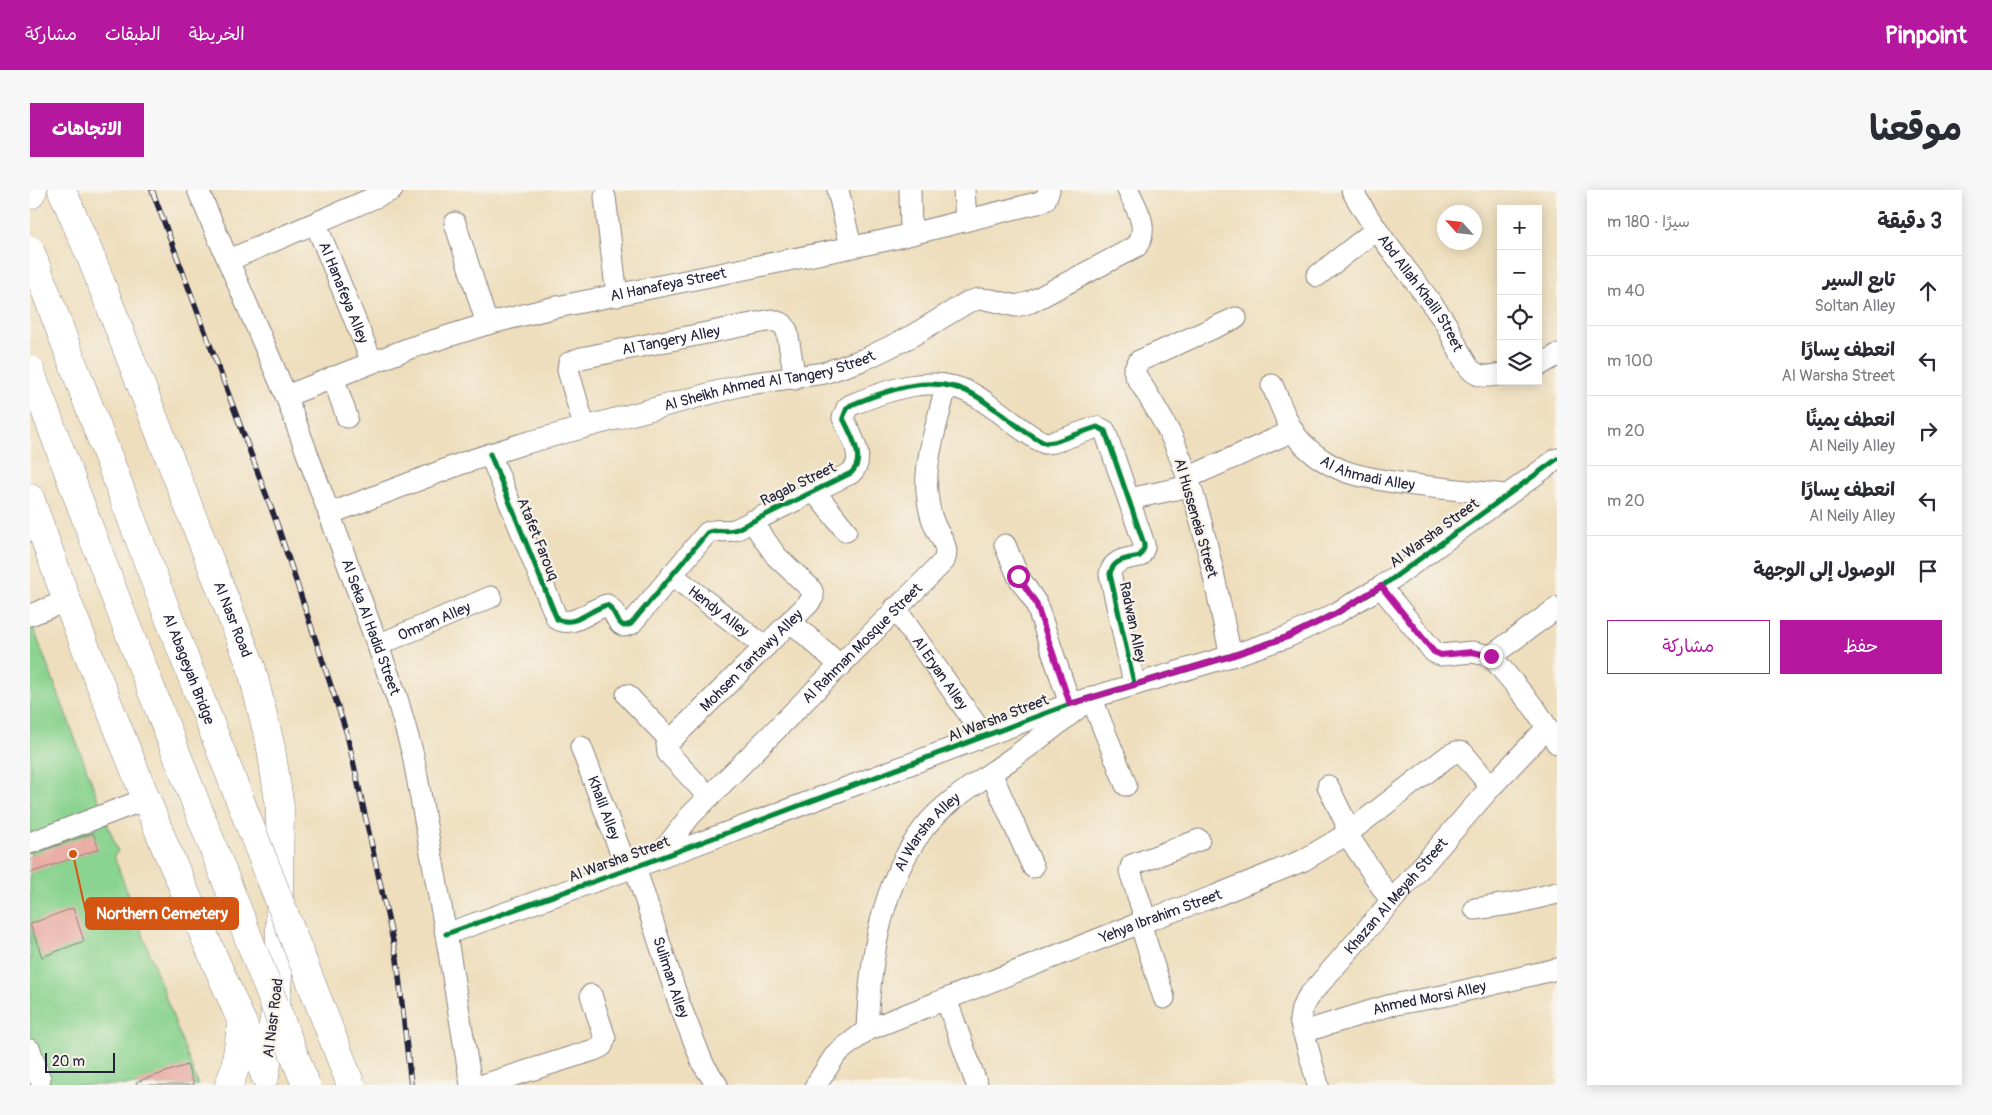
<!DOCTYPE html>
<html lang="ar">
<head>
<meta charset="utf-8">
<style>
  :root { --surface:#fff; --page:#f7f7f7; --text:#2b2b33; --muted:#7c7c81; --line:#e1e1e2; --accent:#b5179e }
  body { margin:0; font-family:Pangolin,"Playpen Sans Arabic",sans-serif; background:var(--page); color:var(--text); direction:rtl }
  .controls { position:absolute; right:15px; top:15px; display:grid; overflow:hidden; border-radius:0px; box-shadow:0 2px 12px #0003 }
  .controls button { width:45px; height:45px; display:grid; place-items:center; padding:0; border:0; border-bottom:1px solid var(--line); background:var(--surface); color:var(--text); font:25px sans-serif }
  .compass { position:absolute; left:1407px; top:15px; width:45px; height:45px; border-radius:50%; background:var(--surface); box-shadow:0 2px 12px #0003; rotate:297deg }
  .scale { position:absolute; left:15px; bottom:12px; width:70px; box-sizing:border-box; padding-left:5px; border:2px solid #22223b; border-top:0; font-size:14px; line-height:18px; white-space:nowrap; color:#22223b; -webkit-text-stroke:4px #f7f3e8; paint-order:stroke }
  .stop { position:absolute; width:15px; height:15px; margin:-11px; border:4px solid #b5179e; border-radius:50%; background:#fff }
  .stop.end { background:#b5179e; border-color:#fff; box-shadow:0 1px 5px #0008 }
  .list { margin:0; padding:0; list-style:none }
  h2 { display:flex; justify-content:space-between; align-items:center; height:65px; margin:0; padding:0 20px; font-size:21px }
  h2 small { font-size:16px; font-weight:400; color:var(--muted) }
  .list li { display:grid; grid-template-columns:32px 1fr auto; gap:15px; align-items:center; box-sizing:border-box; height:70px; padding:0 20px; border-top:1px solid var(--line) }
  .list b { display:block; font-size:19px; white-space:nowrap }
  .list p { margin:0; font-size:16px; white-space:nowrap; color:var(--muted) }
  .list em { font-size:16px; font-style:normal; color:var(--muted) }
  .actions { display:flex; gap:10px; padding:15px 20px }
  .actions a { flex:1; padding:11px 0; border:1px solid var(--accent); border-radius:0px; text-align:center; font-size:18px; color:var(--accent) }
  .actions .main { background:var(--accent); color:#fff }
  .icon { flex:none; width:28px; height:28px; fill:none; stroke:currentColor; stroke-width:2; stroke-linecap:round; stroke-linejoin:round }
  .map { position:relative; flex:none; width:1527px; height:895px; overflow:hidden; direction:ltr; border-radius:0px }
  header { display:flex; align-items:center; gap:30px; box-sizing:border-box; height:70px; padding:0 25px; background:var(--accent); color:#fff }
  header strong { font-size:24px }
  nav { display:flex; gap:28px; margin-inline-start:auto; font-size:18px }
  .intro { display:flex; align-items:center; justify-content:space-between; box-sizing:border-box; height:120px; padding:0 30px }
  h1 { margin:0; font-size:35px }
  .button { padding:12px 22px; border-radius:0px; background:var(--accent); color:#fff; font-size:18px; font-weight:700 }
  main { display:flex; gap:30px; padding:0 30px }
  aside { flex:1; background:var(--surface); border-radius:0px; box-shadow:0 2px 12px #0003 }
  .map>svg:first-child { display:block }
  .green { fill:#8ad390; stroke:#567a66 }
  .building { fill:#e9aea6 }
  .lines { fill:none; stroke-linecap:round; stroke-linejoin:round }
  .street-casing { stroke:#88807c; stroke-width:23 }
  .secondary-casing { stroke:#88807c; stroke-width:29 }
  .street { stroke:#fff; stroke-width:21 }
  .secondary { stroke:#fff; stroke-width:28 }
  .rail-casing { stroke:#22223b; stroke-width:5.5 }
  .rail { stroke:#f7f3e8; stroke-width:4; stroke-dasharray:11; stroke-linecap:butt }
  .highway-bridge-casing { stroke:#88807c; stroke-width:29; stroke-linecap:butt }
  .highway-bridge { stroke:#fff; stroke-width:28 }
  .cycleway-casing { stroke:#f7f3e8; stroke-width:8 }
  .cycleway { stroke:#00873e; stroke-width:5 }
  .route { stroke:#b5179e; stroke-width:6 }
  .labels { text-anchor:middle; stroke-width:4.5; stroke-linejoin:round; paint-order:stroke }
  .street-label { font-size:15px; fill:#22223b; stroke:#f7f3e8 }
  .leader { fill:none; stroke:#d45411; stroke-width:2 }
  .callout-dot { fill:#d45411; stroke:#f7f3e8; stroke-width:2 }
  .callout { fill:#d45411; stroke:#d45411; stroke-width:2 }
  .callout-label { font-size:16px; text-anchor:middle; font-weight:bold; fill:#fff }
</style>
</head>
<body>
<header>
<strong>Pinpoint</strong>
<nav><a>الخريطة</a><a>الطبقات</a><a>مشاركة</a></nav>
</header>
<div class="intro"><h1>موقعنا</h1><a class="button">الاتجاهات</a></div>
<main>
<aside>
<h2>3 دقيقة<small>سيرًا · 180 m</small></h2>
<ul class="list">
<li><svg class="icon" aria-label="ahead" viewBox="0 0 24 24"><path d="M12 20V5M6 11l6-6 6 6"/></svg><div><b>تابع السير</b><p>Soltan Alley</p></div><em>40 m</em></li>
<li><svg class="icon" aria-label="left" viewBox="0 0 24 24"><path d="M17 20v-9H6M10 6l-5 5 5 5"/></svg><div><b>انعطف يسارًا</b><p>Al Warsha Street</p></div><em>100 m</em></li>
<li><svg class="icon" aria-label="right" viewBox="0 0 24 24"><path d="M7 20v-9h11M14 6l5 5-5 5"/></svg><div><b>انعطف يمينًا</b><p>Al Neily Alley</p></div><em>20 m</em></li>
<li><svg class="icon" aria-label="left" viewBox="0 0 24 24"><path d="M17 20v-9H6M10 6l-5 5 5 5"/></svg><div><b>انعطف يسارًا</b><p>Al Neily Alley</p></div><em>20 m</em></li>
<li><svg class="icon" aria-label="arrive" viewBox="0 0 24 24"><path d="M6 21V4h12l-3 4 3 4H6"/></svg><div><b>الوصول إلى الوجهة</b></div></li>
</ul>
<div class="actions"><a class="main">حفظ</a><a>مشاركة</a></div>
</aside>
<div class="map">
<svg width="1527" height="895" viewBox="0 0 1527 895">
  <rect width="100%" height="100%" fill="#f7f3e8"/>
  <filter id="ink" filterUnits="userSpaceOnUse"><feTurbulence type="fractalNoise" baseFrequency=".02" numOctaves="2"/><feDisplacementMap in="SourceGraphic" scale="10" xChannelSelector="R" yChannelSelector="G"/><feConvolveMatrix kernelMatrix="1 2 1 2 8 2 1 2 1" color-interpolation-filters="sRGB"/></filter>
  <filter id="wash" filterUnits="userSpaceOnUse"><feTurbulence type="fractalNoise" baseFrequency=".0096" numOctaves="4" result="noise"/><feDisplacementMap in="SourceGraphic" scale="20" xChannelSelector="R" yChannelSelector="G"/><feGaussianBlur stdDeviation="1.12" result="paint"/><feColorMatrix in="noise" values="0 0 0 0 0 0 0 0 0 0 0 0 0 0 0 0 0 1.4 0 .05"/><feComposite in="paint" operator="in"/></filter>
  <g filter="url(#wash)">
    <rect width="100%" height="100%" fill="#eedebd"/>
    <path class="green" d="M 0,429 L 88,662 L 84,666 L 168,895 L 0,895 Z"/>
    <g id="blocks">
      <path class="building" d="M 63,643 L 69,659 L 0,683 L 0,665 Z
        M 43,718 L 54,751 L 12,767 L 0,734 Z
        M 157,875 L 164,895 L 107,895 L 106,892 Z"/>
    </g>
  </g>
  <g filter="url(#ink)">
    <use href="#blocks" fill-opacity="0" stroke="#88807c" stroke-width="1"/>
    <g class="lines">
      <g class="street-casing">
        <g id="street">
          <path id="s1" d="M 168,0 L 256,206 L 367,508 L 383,565 L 416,744 L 441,895"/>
          <path d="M 808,0 L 821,57"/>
          <path d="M 880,0 L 881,44"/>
          <path d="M 934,0 L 936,30"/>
          <path id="s2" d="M 1322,0 C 1348,48 1386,89 1416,134 C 1423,146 1434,177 1445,183 C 1453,188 1462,186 1471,184"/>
          <path d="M 575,7 L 587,106"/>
          <path d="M 425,33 L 457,134"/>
          <path id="s3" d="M 286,34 L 342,172"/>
          <path d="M 199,70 L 362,0"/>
          <path d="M 1287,86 L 1347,39"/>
          <path d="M 1508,176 L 1527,165"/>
          <path d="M 303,187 L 317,227"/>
          <path id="s4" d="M 1242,195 C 1251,214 1258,240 1274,255 C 1286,267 1304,278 1320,283 C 1367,296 1427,299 1476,305"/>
          <path id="s5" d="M 256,206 L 380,158 L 457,134 L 522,118 L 857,50 L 1007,13 L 1015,10 L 1019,0"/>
          <path id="s6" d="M 554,236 L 538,180 L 539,173 L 551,168 L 742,130 L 753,134 L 757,141 L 765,189"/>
          <path d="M 460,264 L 527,429 C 545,438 560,419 577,415 C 586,420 585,432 594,436 L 601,434 L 677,343 C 687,338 696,343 707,339 L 821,283 C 837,269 820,244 813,228 L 817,218 L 821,215 C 860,199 905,182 946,206 C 953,210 960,216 968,221 C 983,232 998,246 1015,253 L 1024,252 L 1067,237 L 1075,241 L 1114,354 L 1114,358 L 1110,366 C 1097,369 1083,369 1080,384 L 1104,493"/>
          <path d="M 1157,288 L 1263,241"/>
          <path d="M 784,301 L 816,341"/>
          <path d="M 1099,309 L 1160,296"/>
          <path id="s7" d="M 299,324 L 433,273 L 492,254 L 712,195 L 794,183 L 835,169 L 880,147 L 938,112 L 949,109 L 961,110 L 986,116 L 1001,112 L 1107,56 C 1120,37 1106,18 1098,0"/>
          <path d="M 975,355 L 988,386 L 1006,413 L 1040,514"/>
          <path id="s8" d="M 642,385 L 735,457"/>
          <path d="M 1351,397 L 1404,462 L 1411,465 L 1442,462 L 1461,466 L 1506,520 L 1527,553"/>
          <path id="s9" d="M 865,418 L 954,546"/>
          <path d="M 0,425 L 37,411"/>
          <path d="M 760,431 L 811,476"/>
          <path id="s10" d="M 348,455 L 461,407"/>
          <path d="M 1201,466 C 1185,395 1173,319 1144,252 C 1133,229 1120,208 1106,186 L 1104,180 L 1109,171 L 1206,128"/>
          <path d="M 1461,466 L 1527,418"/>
          <path d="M 597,505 L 640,550"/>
          <path id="s11" d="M 551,557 L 597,679"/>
          <path d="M 961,583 L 1003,677"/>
          <path d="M 1298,596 L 1315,631 L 1317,644 L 1361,711"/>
          <path id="s12" d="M 679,607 L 638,563 L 637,554 L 779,413 L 783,407 L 782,401 L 779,397 L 746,366 L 722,331"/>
          <path d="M 0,653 L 116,609"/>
          <path id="s13" d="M 627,669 L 660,626 L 914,371 C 920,357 910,348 905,336 C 900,325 898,313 897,302 C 894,271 909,227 916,196"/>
          <path id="s14" d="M 605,677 L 649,813 L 673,874 L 687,895"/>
          <path d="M 1445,719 L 1486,713 L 1527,703"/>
          <path d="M 1116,731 L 1100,681 L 1102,675 L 1169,650"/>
          <path d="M 1110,733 L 1134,808"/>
          <path d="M 416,744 L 627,669 L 1040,514 L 1201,466 L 1257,447 L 1305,424 L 1351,397 L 1527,269"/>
          <path d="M 916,809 L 947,895"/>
          <path id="s15" d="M 837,840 C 840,771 850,695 894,638 C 914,612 947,593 974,574 C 1004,553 1033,531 1061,507 L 1096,595"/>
          <path id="s16" d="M 1273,842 L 1361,815 L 1412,806 L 1527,779"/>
          <path d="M 0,860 L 10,889"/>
          <path d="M 453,895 L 564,860 L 572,856 L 575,848 L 561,805"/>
          <path id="s17" d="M 786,895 L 806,864 L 837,840 L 1110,733 L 1185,706 L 1274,670 L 1317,644 L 1418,566 L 1426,562 L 1433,563 L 1461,597"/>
          <path id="s18" d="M 1288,895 L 1270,830 L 1272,818 L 1278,807 L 1461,597 L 1517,538"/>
        </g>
      </g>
      <g class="secondary-casing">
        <g id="secondary">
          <path id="s19" d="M 32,0 L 62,70 L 221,476 L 241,558 L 250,618 L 249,686 L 250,752 L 246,816 L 235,886"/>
          <path d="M 0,5 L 3,0"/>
          <path d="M 0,308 L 37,411 L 135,656 L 235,885"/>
          <path d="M 199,895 L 205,878 L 212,831"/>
        </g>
      </g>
      <use href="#street" class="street"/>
      <use href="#secondary" class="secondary"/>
      <g class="rail-casing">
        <path id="rail" d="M 122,0 L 246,331 L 317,544 L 367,769 L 381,895"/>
      </g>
      <use href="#rail" class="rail"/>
      <g class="highway-bridge-casing">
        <g id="highway-bridge">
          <path id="s20" d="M 0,60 L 139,428 L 321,895"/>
          <path d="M 0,180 L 91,422 L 276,895"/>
        </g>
      </g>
      <use href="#highway-bridge" class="highway-bridge"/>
      <g class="cycleway-casing">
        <path id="cycleway" d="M 460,264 L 527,429 C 545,438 560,419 577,415 C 586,420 585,432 594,436 L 601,434 L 677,343 C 687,338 696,343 707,339 L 821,283 C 837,269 820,244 813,228 L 817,218 L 821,215 C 860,199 905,182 946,206 C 953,210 960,216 968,221 C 983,232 998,246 1015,253 L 1024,252 L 1067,237 L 1075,241 L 1114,354 L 1114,358 L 1110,366 C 1097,369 1083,369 1080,384 L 1104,493
          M 416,744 L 627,669 L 1040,514 L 1201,466 L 1257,447 L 1305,424 L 1351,397 L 1527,269"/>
      </g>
      <use href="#cycleway" class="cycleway"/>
    </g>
  </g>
  <g class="lines" filter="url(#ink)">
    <path class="route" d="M 988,386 L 1006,413 L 1040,514 L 1201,466 L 1257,447 L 1305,424 L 1351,396 L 1404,462 L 1411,465 L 1442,462 L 1461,466"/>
  </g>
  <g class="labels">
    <g class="street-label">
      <text dy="5" stroke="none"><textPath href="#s5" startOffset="399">Al Hanafeya Street</textPath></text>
      <text dy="5" stroke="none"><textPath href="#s3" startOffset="74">Al Hanafeya Alley</textPath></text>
      <text dy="5" stroke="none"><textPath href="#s2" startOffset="124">Abd Allah Khalil Street</textPath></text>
      <text dy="5" stroke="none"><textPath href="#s6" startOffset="170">Al Tangery Alley</textPath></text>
      <text dy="5" stroke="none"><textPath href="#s7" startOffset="461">Al Sheikh Ahmed Al Tangery Street</textPath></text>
      <text dy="5" stroke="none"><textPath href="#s4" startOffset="140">Al Ahmadi Alley</textPath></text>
      <text transform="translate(768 294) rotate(-26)" y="5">Ragab Street</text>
      <text transform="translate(1166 328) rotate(74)" y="5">Al Husseneia Street</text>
      <text transform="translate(1404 343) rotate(-36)" y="5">Al Warsha Street</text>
      <text transform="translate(508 349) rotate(68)" y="5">Atafet Farouq</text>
      <text dy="5" stroke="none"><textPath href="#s8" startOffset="59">Hendy Alley</textPath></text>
      <text dy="5" stroke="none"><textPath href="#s19" startOffset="462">Al Nasr Road</textPath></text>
      <text dy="5" stroke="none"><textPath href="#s10" startOffset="61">Omran Alley</textPath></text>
      <text transform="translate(1103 432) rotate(78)" y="5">Radwan Alley</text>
      <text dy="5" stroke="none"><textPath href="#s1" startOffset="470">Al Seka Al Hadid Street</textPath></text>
      <text dy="5" stroke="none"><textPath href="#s13" startOffset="298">Al Rahman Mosque Street</textPath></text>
      <text dy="5" stroke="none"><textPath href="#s12" startOffset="188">Mohsen Tantawy Alley</textPath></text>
      <text dy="5" stroke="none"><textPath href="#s20" startOffset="448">Al Abageyah Bridge</textPath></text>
      <text dy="5" stroke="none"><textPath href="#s9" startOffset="79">Al Eryan Alley</textPath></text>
      <text transform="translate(968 528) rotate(-21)" y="5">Al Warsha Street</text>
      <text dy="5" stroke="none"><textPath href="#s11" startOffset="65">Khalil Alley</textPath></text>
      <text dy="5" stroke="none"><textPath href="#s15" startOffset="212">Al Warsha Alley</textPath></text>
      <text transform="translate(589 669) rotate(-20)" y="5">Al Warsha Street</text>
      <text dy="5" stroke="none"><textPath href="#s18" startOffset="226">Khazan Al Meyah Street</textPath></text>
      <text dy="5" stroke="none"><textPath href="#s17" startOffset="391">Yehya Ibrahim Street</textPath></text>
      <text dy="5" stroke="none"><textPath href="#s14" startOffset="116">Suliman Alley</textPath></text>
      <text dy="5" stroke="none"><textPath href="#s16" startOffset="131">Ahmed Morsi Alley</textPath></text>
      <text transform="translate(243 828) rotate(-83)" y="5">Al Nasr Road</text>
    </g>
  </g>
  <path class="leader" d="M43 664L56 723"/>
  <circle class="callout-dot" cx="43" cy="664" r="5"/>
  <rect class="callout" x="56" y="708" width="152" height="31" rx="5"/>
  <g class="callout-label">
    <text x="132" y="729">Northern Cemetery</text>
  </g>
</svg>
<div class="controls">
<button>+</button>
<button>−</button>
<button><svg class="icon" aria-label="locate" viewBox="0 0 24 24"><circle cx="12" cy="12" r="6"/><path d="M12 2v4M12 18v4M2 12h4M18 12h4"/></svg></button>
<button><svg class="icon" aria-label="layers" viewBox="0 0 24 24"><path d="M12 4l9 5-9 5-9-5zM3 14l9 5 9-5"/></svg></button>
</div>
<svg class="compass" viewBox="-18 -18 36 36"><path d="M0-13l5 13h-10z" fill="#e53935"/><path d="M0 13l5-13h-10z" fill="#7c7c81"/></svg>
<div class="scale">20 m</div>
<div class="stop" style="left:988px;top:386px"></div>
<div class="stop end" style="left:1461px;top:466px"></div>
</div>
</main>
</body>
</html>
